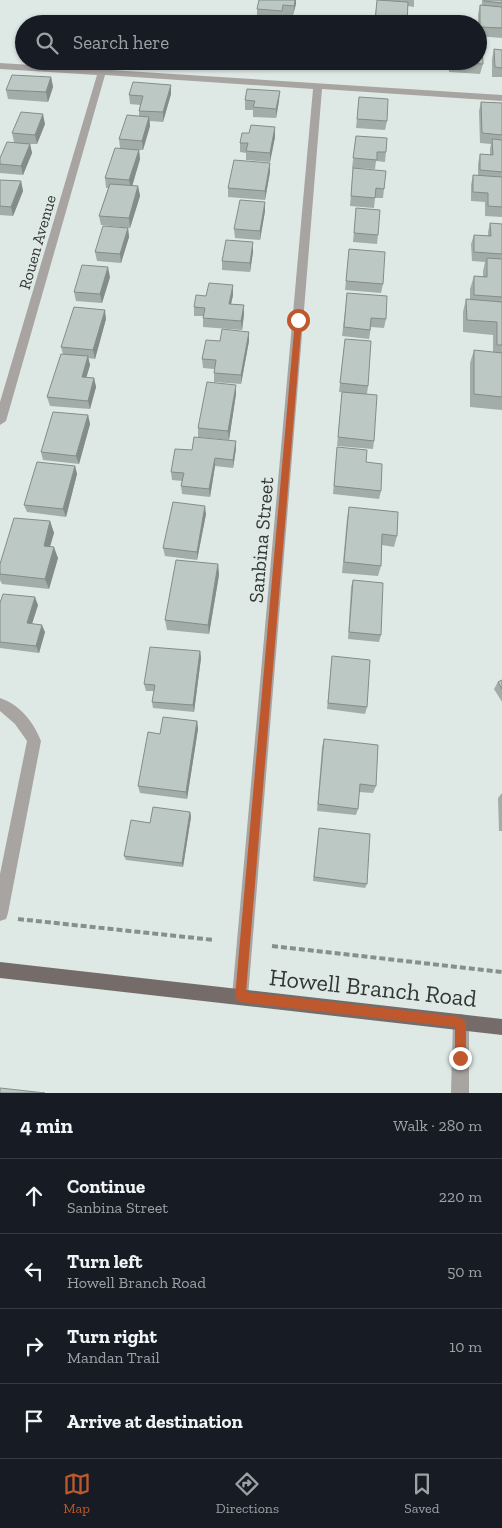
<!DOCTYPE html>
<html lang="en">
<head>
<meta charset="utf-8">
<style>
  :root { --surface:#171b24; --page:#20242c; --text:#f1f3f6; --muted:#9ea1a6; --line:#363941; --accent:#bf592d }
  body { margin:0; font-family:"Zilla Slab",serif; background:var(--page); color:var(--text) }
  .stop { position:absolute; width:15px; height:15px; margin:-11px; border:4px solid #bf592d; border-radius:50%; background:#fff }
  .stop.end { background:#bf592d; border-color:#fff; box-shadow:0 1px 5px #0008 }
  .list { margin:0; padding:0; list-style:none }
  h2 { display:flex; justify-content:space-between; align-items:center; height:65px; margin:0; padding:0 20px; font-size:21px }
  h2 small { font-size:16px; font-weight:400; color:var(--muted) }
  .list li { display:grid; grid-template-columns:32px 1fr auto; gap:15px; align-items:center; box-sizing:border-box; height:75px; padding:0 20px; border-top:1px solid var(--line) }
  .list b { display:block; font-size:19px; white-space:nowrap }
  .list p { margin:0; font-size:16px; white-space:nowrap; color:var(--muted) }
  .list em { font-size:16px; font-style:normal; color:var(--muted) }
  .icon { flex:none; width:28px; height:28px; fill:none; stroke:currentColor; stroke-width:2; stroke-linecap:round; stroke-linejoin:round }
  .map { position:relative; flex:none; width:502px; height:1093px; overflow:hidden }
  .search { position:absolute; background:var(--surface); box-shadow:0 1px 4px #0004; left:15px; right:15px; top:15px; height:55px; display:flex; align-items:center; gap:12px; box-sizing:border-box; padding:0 18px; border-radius:28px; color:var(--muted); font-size:19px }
  .sheet { height:365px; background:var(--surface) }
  nav { display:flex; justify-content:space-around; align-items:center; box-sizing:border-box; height:70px; border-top:1px solid var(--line); background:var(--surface); font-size:14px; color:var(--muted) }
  nav a { display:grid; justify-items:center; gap:2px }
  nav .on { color:var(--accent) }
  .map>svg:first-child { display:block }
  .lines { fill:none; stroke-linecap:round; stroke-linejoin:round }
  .path { stroke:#878f8c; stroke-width:4; stroke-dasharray:6 3; stroke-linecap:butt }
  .minor { fill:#a8a4a2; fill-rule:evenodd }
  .major { fill:#756c69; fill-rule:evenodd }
  .wall { fill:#a2aca8 }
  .shaded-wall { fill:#848c88 }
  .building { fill:#bcc8c3; stroke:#848c88 }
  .route { fill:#bf592d }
  .labels { text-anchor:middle; stroke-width:4; stroke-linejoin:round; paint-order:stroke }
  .far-street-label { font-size:16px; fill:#323634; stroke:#dee9e5 }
  .street-label { font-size:20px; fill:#323634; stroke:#dee9e5 }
  .near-street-label { font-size:24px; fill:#323634; stroke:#dee9e5 }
</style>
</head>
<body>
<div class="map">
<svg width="502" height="1093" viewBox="0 0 502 1093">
  <rect width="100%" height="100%" fill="#dee9e5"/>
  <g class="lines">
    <path class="path" d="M 18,919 L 214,940
      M 272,946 L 502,972"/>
    <path class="minor" d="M 0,63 L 502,95 L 502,101 L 322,89 L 248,997 L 246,1003 L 240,1005 L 234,1003 L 232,997 L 313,89 L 105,75 L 6,421 L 0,425 L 0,402 L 97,75 L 0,69 Z
      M 0,698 C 20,705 33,721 41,741 L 8,913 L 6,919 L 0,921 L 0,874 L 27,741 L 15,724 L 0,711 Z
      M 461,1014 L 467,1016 L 469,1022 L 469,1093 L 451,1093 L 453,1022 L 455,1016 Z"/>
    <path class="major" d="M 0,962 L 502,1019 L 502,1035 L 0,978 Z"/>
  </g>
  <path class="wall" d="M 259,0 L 296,4 L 293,15 L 283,15 L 282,21 L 257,19 L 257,9 Z
    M 377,0 L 414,0 L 414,7 L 408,6 L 407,24 L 374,24 Z
    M 482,0 L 502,0 L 502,38 L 478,36 L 478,15 L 480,5 L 482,5 Z
    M 494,49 L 502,50 L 502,77 L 492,77 L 492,59 Z
    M 336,61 L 371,61 L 371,66 L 336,63 Z
    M 386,61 L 425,61 L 424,69 L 386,67 Z
    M 449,61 L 478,61 L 483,64 L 480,74 L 449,72 Z
    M 51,77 L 53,87 L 48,102 L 8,99 L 6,90 Z
    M 171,85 L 171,94 L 163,122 L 150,121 L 150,126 L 143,150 L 139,150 L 140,159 L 132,186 L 138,186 L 140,196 L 130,228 L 101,225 L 99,216 L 108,188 L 106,188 L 105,178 L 120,148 L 119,139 L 139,116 L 139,111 L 140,105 L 130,104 L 129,95 Z
    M 359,97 L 387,121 L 385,130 L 356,128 Z
    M 245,100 L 279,101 L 276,118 L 253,117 L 253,110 L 245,110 Z
    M 481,102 L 502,103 L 502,217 L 485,216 L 485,202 L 471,201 L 471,185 L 473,175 L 478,176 L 478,164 L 480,154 L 490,155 L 490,149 L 491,144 L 480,143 L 479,111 Z
    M 45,124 L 37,144 L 30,144 L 32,153 L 23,175 L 0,173 L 0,158 L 14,142 L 12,133 Z
    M 275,127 L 275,137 L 270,162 L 246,160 L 246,153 L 240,152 L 240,143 L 249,133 Z
    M 356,136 L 386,152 L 385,162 L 376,161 L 375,169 L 352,168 Z
    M 270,163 L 270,172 L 265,200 L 228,197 L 228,188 Z
    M 353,168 L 384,189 L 383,198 L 375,198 L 374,208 L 350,206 Z
    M 0,180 L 21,181 L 23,191 L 13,216 L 0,215 Z
    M 265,202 L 265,211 L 260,240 L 235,238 L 234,229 Z
    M 356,208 L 378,235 L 377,244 L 353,242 Z
    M 490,223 L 502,224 L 502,410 L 470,407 L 470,363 L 474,350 L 493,352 L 493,335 L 463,332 L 463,312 L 466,299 L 470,300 L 470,289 L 474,276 L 483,277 L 483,271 L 485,262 L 472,261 L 471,244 L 474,235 L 488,236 L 488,232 Z
    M 128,228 L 129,237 L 121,263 L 97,261 L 95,252 Z
    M 349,249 L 383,284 L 381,293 L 345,290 Z
    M 253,252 L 250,272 L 222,270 L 222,261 Z
    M 110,277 L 102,303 L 76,301 L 74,292 Z
    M 347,293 L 386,319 L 384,328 L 371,327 L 369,339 L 342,336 Z
    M 233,295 L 231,304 L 244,305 L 244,314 L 242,330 L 203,327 L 203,316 L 194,316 L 194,307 L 206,296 Z
    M 106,319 L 95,359 L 88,358 L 90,365 L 86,377 L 94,378 L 96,387 L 90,409 L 50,406 L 47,397 L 63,354 L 61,347 Z
    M 249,332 L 249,341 L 241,384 L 214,382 L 214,369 L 203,368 L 202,359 L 220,341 Z
    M 345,339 L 368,386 L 367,394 L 374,441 L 373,449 L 337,446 L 342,392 L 339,392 Z
    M 236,394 L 229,440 L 198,437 L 198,428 Z
    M 88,415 L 90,424 L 79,464 L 43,460 L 41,452 Z
    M 236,441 L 236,449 L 233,468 L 215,466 L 210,497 L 182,494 L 181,486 L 182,481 L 172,480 L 171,472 L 192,450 Z
    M 337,447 L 366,462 L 381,491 L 379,499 L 333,494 Z
    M 75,466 L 77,474 L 66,517 L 27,512 L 24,505 Z
    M 349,507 L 397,536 L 394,547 L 382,545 L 381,566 L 378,576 L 342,573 L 347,518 Z
    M 206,514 L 197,560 L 165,556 L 163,548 Z
    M 50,521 L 54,533 L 50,546 L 58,558 L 49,589 L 2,584 L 0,580 L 0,564 Z
    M 218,564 L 219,575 L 209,634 L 167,630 L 165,620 Z
    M 353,580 L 381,635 L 379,642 L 348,639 L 351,587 Z
    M 0,603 L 38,605 L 32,624 L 45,632 L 39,653 L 0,648 Z
    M 200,651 L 201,658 L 194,712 L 153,708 L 152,702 L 154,691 L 146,691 L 144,684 Z
    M 332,656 L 367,707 L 365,714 L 327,709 Z
    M 502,680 L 502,702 L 494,689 L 498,682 Z
    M 197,721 L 198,729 L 187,799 L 140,793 L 138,786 L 160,734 Z
    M 324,739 L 376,786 L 373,793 L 359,792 L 358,809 L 356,815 L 317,811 L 322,747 Z
    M 502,793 L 502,831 L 499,831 L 498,798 Z
    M 190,812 L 191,817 L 183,867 L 126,860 L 124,856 L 150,823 Z
    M 319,828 L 367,884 L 365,888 L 313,881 Z"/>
  <path class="shaded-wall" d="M 295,0 L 296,0 L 296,4 L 293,15 Z
    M 51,77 L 53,87 L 48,102 L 46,92 Z
    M 171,85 L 171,94 L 163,122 L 163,112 Z
    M 280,91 L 279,101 L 276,118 L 276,109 Z
    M 43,114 L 45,124 L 37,144 L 35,135 Z
    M 149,117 L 150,126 L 143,150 L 142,141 Z
    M 275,127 L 275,137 L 270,162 L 270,153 Z
    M 30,144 L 32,153 L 23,175 L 21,166 Z
    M 139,150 L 140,159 L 131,190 L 129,180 Z
    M 270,163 L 270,172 L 265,200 L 265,191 Z
    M 21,181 L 23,191 L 13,216 L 11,207 Z
    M 138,186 L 140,196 L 130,228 L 129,218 Z
    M 265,202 L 265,211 L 260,240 L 260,231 Z
    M 128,228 L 129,237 L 121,263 L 120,254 Z
    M 253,242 L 253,252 L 250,272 L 250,263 Z
    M 108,267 L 110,277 L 102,303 L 100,294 Z
    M 233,285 L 233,295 L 229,313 L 229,304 Z
    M 244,305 L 244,314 L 242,330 L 241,321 Z
    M 105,310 L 106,319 L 95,359 L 93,350 Z
    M 249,332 L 249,341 L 241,384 L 241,375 Z
    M 88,356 L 90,365 L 84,386 L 82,377 Z
    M 94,378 L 96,387 L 90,409 L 88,401 Z
    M 236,385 L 236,394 L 229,440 L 228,431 Z
    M 88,415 L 90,424 L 79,464 L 76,456 Z
    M 236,441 L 236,449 L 233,468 L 233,460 Z
    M 215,458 L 215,466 L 210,497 L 209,489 Z
    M 75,466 L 77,474 L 66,517 L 63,509 Z
    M 205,506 L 206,514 L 197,560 L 197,552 Z
    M 50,521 L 54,533 L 47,557 L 44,546 Z
    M 54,547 L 58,558 L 49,589 L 45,579 Z
    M 218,564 L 219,575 L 209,634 L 208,625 Z
    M 35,597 L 38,605 L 30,630 L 27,623 Z
    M 42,625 L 45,632 L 39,653 L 36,646 Z
    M 200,651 L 201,658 L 194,712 L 193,705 Z
    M 197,721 L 198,729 L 187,799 L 186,792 Z
    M 190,812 L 191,817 L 183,867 L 182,863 Z"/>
  <path class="building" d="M 259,0 L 295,0 L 294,6 L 283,5 L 282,11 L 257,9 Z
    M 377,0 L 408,2 L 407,24 L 375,22 Z
    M 484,0 L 502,0 L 502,3 L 484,1 Z
    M 480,5 L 502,7 L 502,28 L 480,27 Z
    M 86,21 L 117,23 L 85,24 Z
    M 478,43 L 482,43 L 483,64 L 451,62 L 451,61 L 478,61 Z
    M 494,49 L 502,50 L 502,68 L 495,67 Z
    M 12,75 L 51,77 L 46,92 L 6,90 Z
    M 133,82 L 171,85 L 163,112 L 139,111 L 143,96 L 129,95 Z
    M 247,89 L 280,91 L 276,109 L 253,107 L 255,101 L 245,100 Z
    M 359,97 L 388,99 L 387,121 L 357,119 Z
    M 481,102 L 502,103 L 502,135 L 482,133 Z
    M 21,112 L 43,114 L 35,135 L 12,133 Z
    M 127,115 L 149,117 L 142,141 L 119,139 Z
    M 251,125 L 275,127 L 270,153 L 246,151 L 248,143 L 240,143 L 242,133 L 249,133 Z
    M 356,136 L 387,138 L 386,152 L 377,152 L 377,160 L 353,158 Z
    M 492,139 L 502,140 L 502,172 L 480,170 L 480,154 L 493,155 Z
    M 7,142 L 30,144 L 21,166 L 0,164 L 0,158 Z
    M 115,148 L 139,150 L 129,180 L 105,178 Z
    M 234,160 L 270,163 L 265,191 L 228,188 Z
    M 353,168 L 386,171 L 384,189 L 376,188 L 375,198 L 351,196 Z
    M 473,175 L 502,177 L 502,207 L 488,206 L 488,193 L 473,192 Z
    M 0,180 L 21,181 L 11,207 L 0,206 Z
    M 110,184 L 138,186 L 129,218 L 99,216 Z
    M 240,200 L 265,202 L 260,231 L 234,229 Z
    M 356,208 L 380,210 L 378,235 L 354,233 Z
    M 490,223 L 502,224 L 502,254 L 474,252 L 474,235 L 491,236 Z
    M 103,226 L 128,228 L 120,254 L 95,252 Z
    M 226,240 L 253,242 L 250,263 L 222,261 Z
    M 349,249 L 385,252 L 383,284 L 346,281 Z
    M 487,258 L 502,259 L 502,297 L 474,295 L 474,276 L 487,277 Z
    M 82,265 L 108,267 L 100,294 L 74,292 Z
    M 209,283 L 233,285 L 229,304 L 244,305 L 241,321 L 203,318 L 205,308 L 194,307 L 196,295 L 206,296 Z
    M 347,293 L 387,296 L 386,319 L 371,318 L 370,330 L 344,327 Z
    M 466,299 L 502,302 L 502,345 L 497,345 L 497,322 L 467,320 Z
    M 74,307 L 105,310 L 93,350 L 61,347 Z
    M 222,329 L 249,332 L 241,375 L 214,373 L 216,360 L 202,359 L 206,340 L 220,341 Z
    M 345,339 L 371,341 L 368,386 L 340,383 Z
    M 474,350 L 502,353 L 502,397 L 474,394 Z
    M 61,354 L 88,356 L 82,377 L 94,378 L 88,401 L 47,397 Z
    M 207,382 L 236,385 L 228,431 L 198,428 Z
    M 342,392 L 377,395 L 374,441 L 338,437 Z
    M 53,412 L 88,415 L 76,456 L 41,452 Z
    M 194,437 L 236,441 L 233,460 L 215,458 L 209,489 L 181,486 L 184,473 L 171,472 L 175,449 L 192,450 Z
    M 337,447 L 367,450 L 366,462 L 382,464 L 381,491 L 334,486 Z
    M 37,462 L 75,466 L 63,509 L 24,505 Z
    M 173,502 L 205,506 L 197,552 L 163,548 Z
    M 349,507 L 398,512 L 397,536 L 382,534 L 381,566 L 344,562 Z
    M 14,518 L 50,521 L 44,546 L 54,547 L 45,579 L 0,574 L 0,564 Z
    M 176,560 L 218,564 L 208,625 L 165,620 Z
    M 353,580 L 383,583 L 381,635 L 349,632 Z
    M 3,594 L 35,597 L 27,623 L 42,625 L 36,646 L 0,642 L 0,603 Z
    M 150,647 L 200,651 L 193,705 L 152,702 L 155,685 L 144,684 Z
    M 332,656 L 370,660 L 367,707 L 328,703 Z
    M 502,680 L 502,689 L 498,682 Z
    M 163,717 L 197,721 L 186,792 L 138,786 L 148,732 L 160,734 Z
    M 324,739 L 378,745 L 376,786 L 360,784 L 358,809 L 318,804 Z
    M 153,807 L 190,812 L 182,863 L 124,856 L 131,820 L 150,823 Z
    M 319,828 L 370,834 L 367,884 L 314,877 Z
    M 0,1088 L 45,1093 L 0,1093 Z"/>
  <path class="route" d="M 298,317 L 302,320 L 246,992 L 460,1017 L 466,1022 L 466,1058 L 460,1063 L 455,1058 L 455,1027 L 240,1002 L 235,997 L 295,320 Z"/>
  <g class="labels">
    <g class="far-street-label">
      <text transform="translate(37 242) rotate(-74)" y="6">Rouen Avenue</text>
    </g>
    <g class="street-label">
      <text transform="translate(261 540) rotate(-85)" y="7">Sanbina Street</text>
    </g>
    <g class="near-street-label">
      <text transform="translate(373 988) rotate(6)" y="8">Howell Branch Road</text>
    </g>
  </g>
</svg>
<div class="stop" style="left:298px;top:320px"></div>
<div class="stop end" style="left:460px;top:1058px"></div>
<div class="search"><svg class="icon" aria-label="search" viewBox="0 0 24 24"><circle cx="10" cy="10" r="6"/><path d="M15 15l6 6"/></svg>Search here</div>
</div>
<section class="sheet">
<h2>4 min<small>Walk · 280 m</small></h2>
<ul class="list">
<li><svg class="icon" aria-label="ahead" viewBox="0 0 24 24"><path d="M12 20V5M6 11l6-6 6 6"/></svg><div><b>Continue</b><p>Sanbina Street</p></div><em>220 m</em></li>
<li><svg class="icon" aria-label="left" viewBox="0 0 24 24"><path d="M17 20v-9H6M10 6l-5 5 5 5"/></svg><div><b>Turn left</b><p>Howell Branch Road</p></div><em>50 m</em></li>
<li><svg class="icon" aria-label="right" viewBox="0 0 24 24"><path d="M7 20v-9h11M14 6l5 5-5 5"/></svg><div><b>Turn right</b><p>Mandan Trail</p></div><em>10 m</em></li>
<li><svg class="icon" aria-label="arrive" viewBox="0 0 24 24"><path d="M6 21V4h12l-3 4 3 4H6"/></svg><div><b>Arrive at destination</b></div></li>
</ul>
</section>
<nav>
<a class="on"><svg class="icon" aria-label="map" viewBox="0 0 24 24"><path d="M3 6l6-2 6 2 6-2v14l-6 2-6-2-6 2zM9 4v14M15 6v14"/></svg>Map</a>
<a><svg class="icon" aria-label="directions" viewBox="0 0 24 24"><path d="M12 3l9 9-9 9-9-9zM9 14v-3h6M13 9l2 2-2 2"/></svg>Directions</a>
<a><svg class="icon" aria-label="saved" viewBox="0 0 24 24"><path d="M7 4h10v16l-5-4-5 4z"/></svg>Saved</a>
</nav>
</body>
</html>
